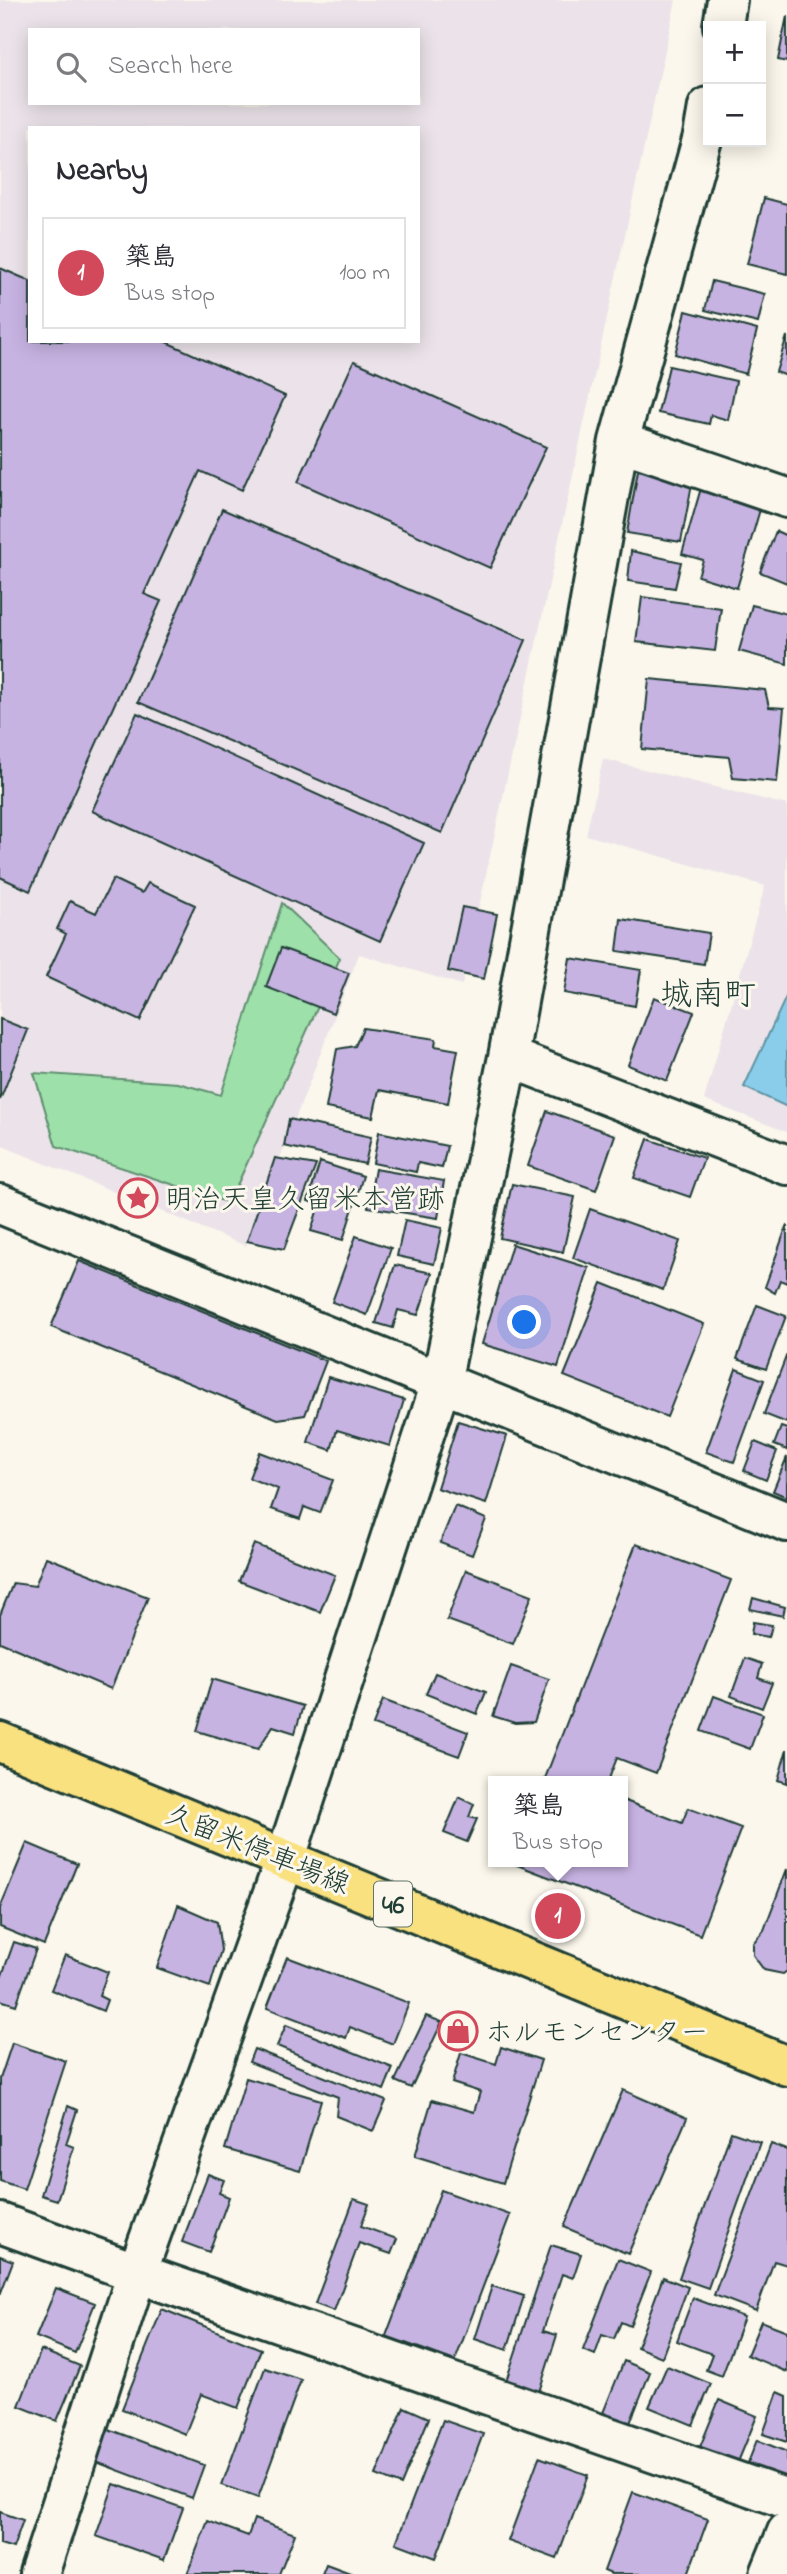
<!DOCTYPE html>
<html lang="en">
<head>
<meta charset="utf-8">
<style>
  :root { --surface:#fff; --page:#f2f2f3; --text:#2b2b33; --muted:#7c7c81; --line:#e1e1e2; --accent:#d1495b }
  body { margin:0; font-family:"Indie Flower","Klee One",sans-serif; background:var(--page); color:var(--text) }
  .controls { position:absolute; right:21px; top:21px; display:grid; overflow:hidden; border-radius:0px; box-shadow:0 4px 18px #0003 }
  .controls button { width:63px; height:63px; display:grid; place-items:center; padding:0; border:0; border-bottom:2px solid var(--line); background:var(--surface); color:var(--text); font:35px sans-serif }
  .you { position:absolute; left:525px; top:1323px; width:24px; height:24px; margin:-18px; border:5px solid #fff; border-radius:50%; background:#1a73e8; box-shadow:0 0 0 10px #1a73e833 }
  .badge { display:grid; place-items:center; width:46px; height:46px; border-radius:50%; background:var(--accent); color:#fff; font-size:23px; font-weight:700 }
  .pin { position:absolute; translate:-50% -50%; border:4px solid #fff; box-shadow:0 2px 7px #0006 }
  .popup { position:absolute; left:488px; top:1776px; width:140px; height:91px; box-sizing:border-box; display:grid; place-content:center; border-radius:0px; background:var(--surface); filter:drop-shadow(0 2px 5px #0005); font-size:23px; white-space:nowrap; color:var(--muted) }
  .popup b { font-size:26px; color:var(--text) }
  .popup::after { content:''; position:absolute; left:50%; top:100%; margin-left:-14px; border:14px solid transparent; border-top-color:var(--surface) }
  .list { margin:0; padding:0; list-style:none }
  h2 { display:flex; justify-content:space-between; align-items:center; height:91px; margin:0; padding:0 28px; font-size:30px }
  h2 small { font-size:23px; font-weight:400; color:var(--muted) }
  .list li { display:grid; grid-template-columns:46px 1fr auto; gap:21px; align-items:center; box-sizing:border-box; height:112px; margin:0 14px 14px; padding:0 14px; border:2px solid var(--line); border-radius:0px }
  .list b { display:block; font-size:26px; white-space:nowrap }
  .list p { margin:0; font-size:23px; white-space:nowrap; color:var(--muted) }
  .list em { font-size:23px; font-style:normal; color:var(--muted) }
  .icon { flex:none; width:38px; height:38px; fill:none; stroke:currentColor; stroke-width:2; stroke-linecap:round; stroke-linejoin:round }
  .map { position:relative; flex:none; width:787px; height:2574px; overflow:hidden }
  .search { position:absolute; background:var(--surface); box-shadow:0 4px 18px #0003; left:28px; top:28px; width:392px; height:77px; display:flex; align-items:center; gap:18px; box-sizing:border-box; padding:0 24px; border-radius:0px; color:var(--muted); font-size:26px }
  .panel { position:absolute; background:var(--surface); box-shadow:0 4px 18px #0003; left:28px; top:126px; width:392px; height:217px; border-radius:0px }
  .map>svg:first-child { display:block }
  .built { fill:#ebe3e9; fill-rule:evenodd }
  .green { fill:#9ee0aa; stroke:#5e8e6f; stroke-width:2 }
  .water { fill:#89cdeb; stroke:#5f93a2; stroke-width:2 }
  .building { fill:#c7b3e2; stroke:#1f3d34; stroke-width:2 }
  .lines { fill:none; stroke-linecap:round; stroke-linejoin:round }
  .minor-casing { stroke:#1f3d34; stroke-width:44 }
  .major-casing { stroke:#1f3d34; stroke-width:44 }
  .minor { stroke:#fbf7ec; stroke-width:38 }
  .major { stroke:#fae180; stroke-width:38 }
  .labels { text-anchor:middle; stroke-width:6; stroke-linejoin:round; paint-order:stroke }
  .shield { fill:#fbf7ec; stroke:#61756b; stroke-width:2 }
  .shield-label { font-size:26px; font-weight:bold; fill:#1f3d34 }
  .poi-label { font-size:28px; fill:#1f3d34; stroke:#fbf7ec; text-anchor:start }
  .street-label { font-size:28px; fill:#1f3d34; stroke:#fbf7ec }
  .quarter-label { font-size:32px; fill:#1f3d34; stroke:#fbf7ec }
</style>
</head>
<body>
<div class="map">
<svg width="787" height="2574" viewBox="0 0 787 2574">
  <rect width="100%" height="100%" fill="#fbf7ec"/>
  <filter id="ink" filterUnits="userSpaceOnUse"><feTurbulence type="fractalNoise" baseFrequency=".0143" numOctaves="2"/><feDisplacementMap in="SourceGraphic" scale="14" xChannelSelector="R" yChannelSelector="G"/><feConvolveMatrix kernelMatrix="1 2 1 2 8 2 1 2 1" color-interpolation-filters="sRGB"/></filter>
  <g filter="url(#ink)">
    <path class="built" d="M 0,0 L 676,0 L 462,985 L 359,954 L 246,1246 L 0,1145 ZM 30,30 L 418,30 L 418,103 L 30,103 ZM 30,128 L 418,128 L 418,341 L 30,341 Z
      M 603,759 L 787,805 L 787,1132 L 704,1100 L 765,886 L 586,835 Z"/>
    <path class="green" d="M 282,903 L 340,958 L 229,1203 L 56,1146 L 34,1073 L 178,1083 L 221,1095 Z"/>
    <path class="water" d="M 786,997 L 787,998 L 787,1107 L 744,1087 Z"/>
    <path class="building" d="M 787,16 L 787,62 L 778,60 Z
      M 764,198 L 787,204 L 787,274 L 747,264 Z
      M 0,268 L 30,281 L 30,341 L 164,341 L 285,396 L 242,490 L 200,471 L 144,594 L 161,601 L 30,891 L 0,877 Z
      M 712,281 L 765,294 L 758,323 L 705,310 Z
      M 686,311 L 757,330 L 746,374 L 675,354 Z
      M 787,336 L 787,376 L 776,372 Z
      M 354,361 L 546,447 L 490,568 L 298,482 Z
      M 669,366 L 736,381 L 728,420 L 711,415 L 709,424 L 658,413 Z
      M 638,470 L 693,479 L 681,542 L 627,533 Z
      M 701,488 L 761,506 L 737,588 L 698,576 L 703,560 L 682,554 Z
      M 222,509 L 526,640 L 442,833 L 138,702 Z
      M 776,531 L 787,536 L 787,583 L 760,572 Z
      M 631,551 L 681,562 L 675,588 L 628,581 Z
      M 642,597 L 721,608 L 715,651 L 636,642 Z
      M 752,605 L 787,614 L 787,664 L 739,651 Z
      M 649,679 L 765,690 L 769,707 L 784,708 L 777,782 L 733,778 L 729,757 L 642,749 Z
      M 137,713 L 424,843 L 380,941 L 92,811 Z
      M 113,879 L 142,893 L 148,883 L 195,905 L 140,1021 L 46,977 L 66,934 L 57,929 L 70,901 L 96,913 Z
      M 462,907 L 497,914 L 484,979 L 448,971 Z
      M 621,919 L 709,933 L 704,964 L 617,951 Z
      M 281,948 L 349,973 L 333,1013 L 266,987 Z
      M 570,958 L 641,970 L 635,1006 L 564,993 Z
      M 654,997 L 694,1012 L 667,1081 L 628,1065 Z
      M 0,1019 L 28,1030 L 0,1100 Z
      M 363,1028 L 436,1039 L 435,1046 L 458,1050 L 448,1103 L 379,1090 L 373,1117 L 326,1108 L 337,1049 L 355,1046 Z
      M 547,1111 L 615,1135 L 596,1190 L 528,1166 Z
      M 289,1119 L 371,1137 L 365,1164 L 284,1146 Z
      M 379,1132 L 447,1146 L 442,1168 L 418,1163 L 416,1172 L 373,1163 Z
      M 648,1139 L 704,1158 L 690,1197 L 634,1178 Z
      M 275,1158 L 316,1165 L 284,1249 L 247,1241 Z
      M 320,1162 L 363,1176 L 343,1240 L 311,1231 L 319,1205 L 308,1201 Z
      M 375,1169 L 444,1181 L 438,1218 L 368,1207 Z
      M 512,1184 L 575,1197 L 563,1252 L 500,1238 Z
      M 590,1209 L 680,1241 L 663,1290 L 573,1258 Z
      M 405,1220 L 442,1228 L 434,1264 L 397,1256 Z
      M 787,1225 L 787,1283 L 780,1280 L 775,1293 L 765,1287 Z
      M 356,1236 L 391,1248 L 367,1315 L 332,1302 Z
      M 512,1244 L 589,1268 L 558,1367 L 482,1344 Z
      M 79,1261 L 326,1361 L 305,1415 L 278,1419 L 51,1327 Z
      M 395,1265 L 432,1273 L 418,1315 L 398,1310 L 393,1328 L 376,1323 Z
      M 602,1283 L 704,1324 L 667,1417 L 564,1376 Z
      M 757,1305 L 786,1316 L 766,1369 L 737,1359 Z
      M 787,1354 L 787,1423 L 764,1414 Z
      M 736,1369 L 764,1380 L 734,1462 L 706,1452 Z
      M 328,1377 L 404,1400 L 390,1446 L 337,1430 L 331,1450 L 308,1442 Z
      M 458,1421 L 507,1436 L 486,1504 L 437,1488 Z
      M 781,1427 L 787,1429 L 787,1450 L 774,1445 Z
      M 755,1442 L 777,1451 L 766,1480 L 744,1471 Z
      M 259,1452 L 333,1480 L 320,1513 L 304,1507 L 300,1519 L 271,1509 L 278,1489 L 249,1478 Z
      M 787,1457 L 787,1497 L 773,1491 Z
      M 455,1506 L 486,1519 L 472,1555 L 440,1543 Z
      M 254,1544 L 335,1575 L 320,1612 L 239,1581 Z
      M 636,1544 L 731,1580 L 656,1773 L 617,1758 L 608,1781 L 544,1781 Z
      M 46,1557 L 148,1597 L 111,1689 L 0,1642 L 0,1615 L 13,1583 L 35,1586 Z
      M 466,1570 L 532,1595 L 513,1644 L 447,1620 Z
      M 753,1598 L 785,1607 L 783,1616 L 750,1609 Z
      M 753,1622 L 772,1625 L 769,1637 L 751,1634 Z
      M 745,1658 L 762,1664 L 758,1678 L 772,1683 L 762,1708 L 731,1696 Z
      M 511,1666 L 549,1679 L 534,1722 L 515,1723 L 493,1716 Z
      M 435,1673 L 486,1692 L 477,1714 L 426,1694 Z
      M 212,1679 L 303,1706 L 295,1733 L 273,1726 L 258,1749 L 197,1731 Z
      M 714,1696 L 763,1714 L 750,1749 L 701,1731 Z
      M 383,1700 L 468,1732 L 459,1756 L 373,1725 Z
      M 787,1749 L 787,1783 L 778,1780 Z
      M 459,1797 L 474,1804 L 469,1817 L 477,1819 L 467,1842 L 444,1833 Z
      M 623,1800 L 682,1823 L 688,1808 L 741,1828 L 700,1935 L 512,1863 L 623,1862 Z
      M 27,1843 L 77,1864 L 44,1945 L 0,1927 L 0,1908 Z
      M 787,1869 L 787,1971 L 783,1974 L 764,1970 L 753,1955 L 753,1943 L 764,1930 Z
      M 178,1905 L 217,1922 L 221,1950 L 210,1987 L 157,1968 Z
      M 14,1942 L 36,1949 L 16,2005 L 0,2000 L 0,1981 Z
      M 65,1955 L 108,1972 L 99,1996 L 107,2000 L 103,2011 L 51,1990 Z
      M 287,1957 L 409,2003 L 393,2044 L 350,2027 L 346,2038 L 267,2008 Z
      M 426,2016 L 442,2022 L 411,2088 L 395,2081 Z
      M 286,2025 L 393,2068 L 384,2090 L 277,2046 Z
      M 12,2043 L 66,2061 L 24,2189 L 0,2181 L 0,2079 Z
      M 501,2047 L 541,2060 L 503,2183 L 415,2156 L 432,2100 L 474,2112 L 480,2092 L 452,2083 L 461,2053 L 496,2064 Z
      M 254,2049 L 386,2101 L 373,2131 L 336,2116 L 338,2097 L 249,2062 Z
      M 246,2078 L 321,2100 L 300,2171 L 225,2149 Z
      M 623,2090 L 687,2118 L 628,2254 L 564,2227 Z
      M 68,2106 L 77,2110 L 66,2144 L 74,2147 L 57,2200 L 41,2195 Z
      M 731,2132 L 760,2142 L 708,2288 L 679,2278 Z
      M 771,2144 L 787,2150 L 787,2265 L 774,2261 L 756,2311 L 714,2295 Z
      M 208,2174 L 224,2180 L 219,2193 L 229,2197 L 209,2252 L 182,2242 Z
      M 441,2190 L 510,2215 L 455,2361 L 386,2336 Z
      M 354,2199 L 369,2204 L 361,2226 L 397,2239 L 391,2254 L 359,2243 L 334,2311 L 315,2304 Z
      M 551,2245 L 581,2254 L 573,2278 L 562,2274 L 543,2331 L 557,2335 L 538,2395 L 505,2384 Z
      M 0,2256 L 13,2261 L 0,2295 Z
      M 618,2259 L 651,2272 L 630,2326 L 621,2322 L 614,2339 L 602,2335 L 595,2355 L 583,2350 Z
      M 663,2277 L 688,2287 L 662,2357 L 637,2347 Z
      M 492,2286 L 524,2296 L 507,2350 L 475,2339 Z
      M 56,2288 L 95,2303 L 75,2353 L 36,2337 Z
      M 693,2298 L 744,2317 L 722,2376 L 706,2370 L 712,2354 L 677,2341 Z
      M 162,2309 L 261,2349 L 238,2408 L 201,2394 L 185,2434 L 122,2409 Z
      M 761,2321 L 787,2331 L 787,2372 L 747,2355 Z
      M 41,2350 L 80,2366 L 57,2421 L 19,2406 Z
      M 624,2361 L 650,2372 L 630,2423 L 603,2413 Z
      M 667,2366 L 711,2384 L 693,2425 L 649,2407 Z
      M 265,2368 L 301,2380 L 258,2498 L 222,2485 Z
      M 778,2392 L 787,2396 L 787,2442 L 763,2434 Z
      M 719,2400 L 757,2416 L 738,2462 L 700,2447 Z
      M 404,2407 L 429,2418 L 401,2485 L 376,2475 Z
      M 443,2420 L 483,2434 L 436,2558 L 396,2543 Z
      M 108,2429 L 204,2465 L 192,2498 L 96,2462 Z
      M 757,2440 L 787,2452 L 787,2484 L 746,2468 Z
      M 539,2457 L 588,2475 L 557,2559 L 508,2541 Z
      M 114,2484 L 183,2508 L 164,2560 L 96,2536 Z
      M 633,2492 L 708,2519 L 688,2574 L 611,2574 L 604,2571 Z
      M 0,2512 L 23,2520 L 13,2548 L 0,2544 Z
      M 254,2519 L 295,2534 L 279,2574 L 187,2574 L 208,2521 L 248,2536 Z
      M 326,2564 L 353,2574 L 322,2574 Z"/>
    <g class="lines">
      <g class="minor-casing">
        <path id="minor" d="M 723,26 L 727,0
          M 619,441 L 787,498
          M 508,1057 L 787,1165
          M 0,1204 L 787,1522
          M 0,2223 L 137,2273 L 787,2499
          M 39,2574 L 137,2273 L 285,1860 L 441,1383 L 508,1057 L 619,441 L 703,136 L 708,107
          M 770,2574 L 787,2532"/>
      </g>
      <g class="major-casing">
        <path id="major" d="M 0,1742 L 787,2066"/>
      </g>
      <use href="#minor" class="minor"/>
      <use href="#major" class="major"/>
    </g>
  </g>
  <defs>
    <g id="sight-ring" transform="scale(2.0125)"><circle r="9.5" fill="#fbf7ec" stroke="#d1495b" stroke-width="1.5"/><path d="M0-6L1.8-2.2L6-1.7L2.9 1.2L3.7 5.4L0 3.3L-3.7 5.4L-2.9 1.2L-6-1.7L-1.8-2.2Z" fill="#d1495b"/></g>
    <g id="shop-ring" transform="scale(2.0125)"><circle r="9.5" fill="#fbf7ec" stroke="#d1495b" stroke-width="1.5"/><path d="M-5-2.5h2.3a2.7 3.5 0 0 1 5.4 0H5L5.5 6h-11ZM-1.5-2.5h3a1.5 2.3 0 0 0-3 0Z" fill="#d1495b"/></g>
  </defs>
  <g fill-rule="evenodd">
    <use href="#sight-ring" x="138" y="1198"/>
    <use href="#shop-ring" x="458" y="2031"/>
  </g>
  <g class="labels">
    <rect class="shield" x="374" y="1881.5" width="38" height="45" rx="5"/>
    <g class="shield-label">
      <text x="393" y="1913">46</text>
    </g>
    <g class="poi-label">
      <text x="165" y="1208">明治天皇久留米本営跡</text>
      <text x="485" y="2041">ホルモンセンター</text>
    </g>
    <g class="street-label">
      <text transform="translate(258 1848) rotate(22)" y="10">久留米停車場線</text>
    </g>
    <g class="quarter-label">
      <text x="708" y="1004">城南町</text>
    </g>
  </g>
</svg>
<div class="controls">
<button>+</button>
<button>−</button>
</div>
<div class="you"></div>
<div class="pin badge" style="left:558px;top:1916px">1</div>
<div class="popup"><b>築島</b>Bus stop</div>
<div class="search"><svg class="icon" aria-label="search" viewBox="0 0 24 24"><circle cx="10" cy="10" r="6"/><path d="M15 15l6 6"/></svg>Search here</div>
<section class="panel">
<h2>Nearby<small></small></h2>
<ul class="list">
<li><span class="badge">1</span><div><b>築島</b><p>Bus stop</p></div><em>100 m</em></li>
</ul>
</section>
</div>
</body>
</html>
